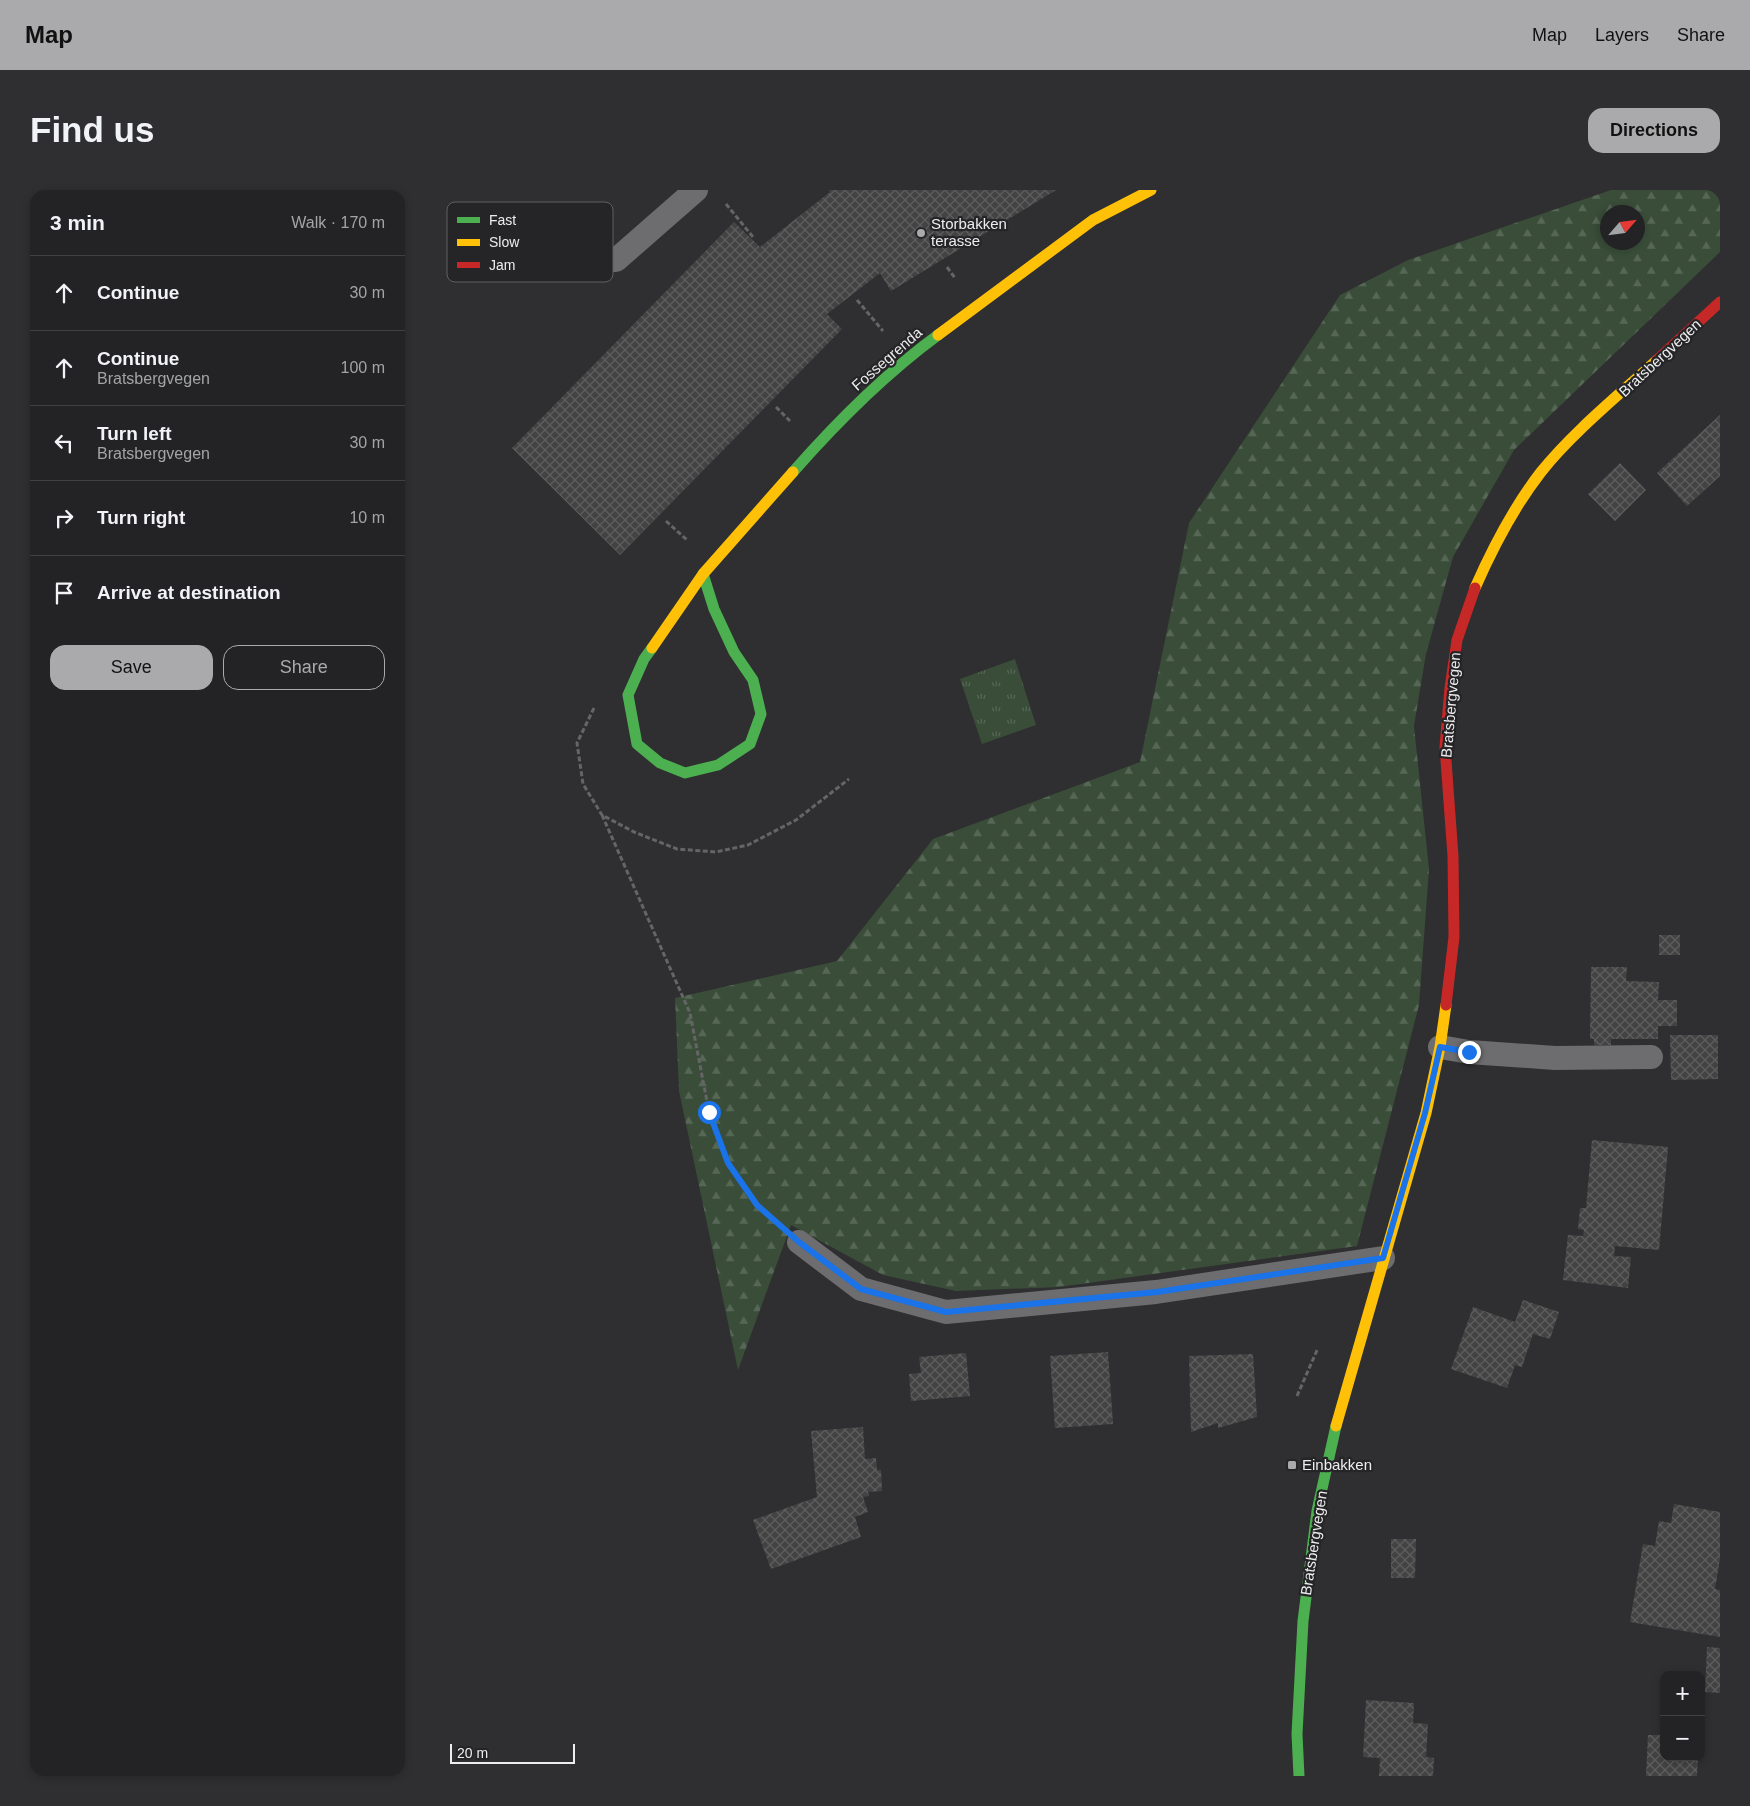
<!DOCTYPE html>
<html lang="en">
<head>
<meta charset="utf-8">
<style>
  :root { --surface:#232224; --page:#2f2f31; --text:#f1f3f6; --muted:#a3a4a6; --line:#403f41; --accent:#aaaaac }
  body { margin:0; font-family:Arial,sans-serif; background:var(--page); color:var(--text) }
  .controls { position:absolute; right:15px; bottom:15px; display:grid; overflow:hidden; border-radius:10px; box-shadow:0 2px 8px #0003 }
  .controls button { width:45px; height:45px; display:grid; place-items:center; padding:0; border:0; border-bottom:1px solid var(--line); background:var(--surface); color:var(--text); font:25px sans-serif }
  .compass { position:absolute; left:1165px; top:15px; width:45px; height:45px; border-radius:50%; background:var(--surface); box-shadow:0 2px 8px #0003; rotate:62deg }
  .scale { position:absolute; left:15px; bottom:12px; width:125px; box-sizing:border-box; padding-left:5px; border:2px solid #ededef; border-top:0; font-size:14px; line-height:18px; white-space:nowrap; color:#ededef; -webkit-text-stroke:4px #252427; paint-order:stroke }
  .stop { position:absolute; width:15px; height:15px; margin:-11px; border:4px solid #1a73e8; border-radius:50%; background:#fff }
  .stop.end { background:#1a73e8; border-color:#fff; box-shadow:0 1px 5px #0008 }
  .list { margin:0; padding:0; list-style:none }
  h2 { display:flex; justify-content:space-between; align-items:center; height:65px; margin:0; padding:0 20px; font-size:21px }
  h2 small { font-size:16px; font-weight:400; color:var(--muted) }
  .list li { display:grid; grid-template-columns:32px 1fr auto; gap:15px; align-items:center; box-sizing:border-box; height:75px; padding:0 20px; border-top:1px solid var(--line) }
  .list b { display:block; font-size:19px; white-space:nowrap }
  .list p { margin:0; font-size:16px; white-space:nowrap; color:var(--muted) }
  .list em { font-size:16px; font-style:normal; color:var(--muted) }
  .actions { display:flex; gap:10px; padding:15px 20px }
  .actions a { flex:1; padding:11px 0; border:1px solid var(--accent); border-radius:15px; text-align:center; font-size:18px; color:var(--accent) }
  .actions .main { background:var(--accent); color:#111 }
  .icon { flex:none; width:28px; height:28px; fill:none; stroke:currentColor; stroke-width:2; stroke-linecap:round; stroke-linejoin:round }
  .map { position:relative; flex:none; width:1285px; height:1586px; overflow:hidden; border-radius:15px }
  header { display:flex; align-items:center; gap:30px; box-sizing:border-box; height:70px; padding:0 25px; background:var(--accent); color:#111 }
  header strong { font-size:24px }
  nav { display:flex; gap:28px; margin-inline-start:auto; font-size:18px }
  .intro { display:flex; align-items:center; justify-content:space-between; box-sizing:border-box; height:120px; padding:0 30px }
  h1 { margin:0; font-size:35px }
  .button { padding:12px 22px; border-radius:15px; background:var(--accent); color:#111; font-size:18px; font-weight:700 }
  main { display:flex; gap:30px; padding:0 30px }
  aside { flex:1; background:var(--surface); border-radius:15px; box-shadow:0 2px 8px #0003 }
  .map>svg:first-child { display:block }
  .forest { fill:url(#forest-firs); fill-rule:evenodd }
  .park { fill:url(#park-tufts) }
  .building { fill:url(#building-cross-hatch) }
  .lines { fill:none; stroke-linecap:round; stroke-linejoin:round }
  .path { stroke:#656466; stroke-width:3; stroke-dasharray:5 2.5; stroke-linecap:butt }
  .lane { stroke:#6d6c6e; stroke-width:24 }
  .fast { stroke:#4caf50; stroke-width:11 }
  .slow { stroke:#ffc107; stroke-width:11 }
  .jam { stroke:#c62828; stroke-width:11 }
  .route { stroke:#1a73e8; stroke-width:6 }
  .poi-dot { fill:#aaaaac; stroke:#252427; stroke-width:2 }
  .labels { text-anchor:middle; stroke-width:4.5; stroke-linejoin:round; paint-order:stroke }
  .poi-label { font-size:15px; fill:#ededef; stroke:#252427; text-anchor:start }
  .street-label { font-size:15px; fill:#ededef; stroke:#252427 }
  .key { fill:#252427; stroke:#616063; stroke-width:1 }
  .key-label { font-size:14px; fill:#ededef }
</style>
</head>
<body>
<header>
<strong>Map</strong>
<nav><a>Map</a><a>Layers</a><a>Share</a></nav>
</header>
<div class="intro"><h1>Find us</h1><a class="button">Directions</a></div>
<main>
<aside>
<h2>3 min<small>Walk · 170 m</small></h2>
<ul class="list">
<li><svg class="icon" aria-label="ahead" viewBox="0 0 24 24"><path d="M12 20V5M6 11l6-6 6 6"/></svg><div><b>Continue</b></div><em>30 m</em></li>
<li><svg class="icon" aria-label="ahead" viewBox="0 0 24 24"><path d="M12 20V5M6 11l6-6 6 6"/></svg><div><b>Continue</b><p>Bratsbergvegen</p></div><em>100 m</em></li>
<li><svg class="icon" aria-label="left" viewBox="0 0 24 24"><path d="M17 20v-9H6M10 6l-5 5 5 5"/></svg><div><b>Turn left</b><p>Bratsbergvegen</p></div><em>30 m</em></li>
<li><svg class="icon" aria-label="right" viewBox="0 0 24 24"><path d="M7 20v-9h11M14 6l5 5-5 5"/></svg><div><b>Turn right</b></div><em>10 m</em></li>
<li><svg class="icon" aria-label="arrive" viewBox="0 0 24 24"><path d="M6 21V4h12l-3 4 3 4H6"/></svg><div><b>Arrive at destination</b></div></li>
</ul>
<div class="actions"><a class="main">Save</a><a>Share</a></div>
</aside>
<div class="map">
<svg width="1285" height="1586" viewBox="0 0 1285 1586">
  <defs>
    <pattern id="forest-firs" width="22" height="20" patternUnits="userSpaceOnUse" patternTransform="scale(1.25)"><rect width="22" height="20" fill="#394d39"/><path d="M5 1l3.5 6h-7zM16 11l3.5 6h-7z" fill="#566756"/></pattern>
    <pattern id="park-tufts" width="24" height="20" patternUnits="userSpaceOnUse" patternTransform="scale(1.25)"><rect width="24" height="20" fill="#394d39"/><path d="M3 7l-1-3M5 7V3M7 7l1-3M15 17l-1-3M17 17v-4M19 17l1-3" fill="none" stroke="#566756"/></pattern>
    <pattern id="building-cross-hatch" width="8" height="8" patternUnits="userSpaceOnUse" patternTransform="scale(1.25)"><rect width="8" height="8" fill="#434344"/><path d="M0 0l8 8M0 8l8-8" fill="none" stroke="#5e5e5f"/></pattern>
  </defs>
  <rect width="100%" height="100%" fill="#2f2e30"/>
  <path class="forest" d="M 1176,0 L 1285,0 L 1285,62 L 1079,260 L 1018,367 L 991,464 L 979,536 L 994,679 L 984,815 L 922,1056 L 624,1097 L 521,1101 L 448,1085 L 356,1035 L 303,1180 L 244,901 L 240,808 L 402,771 L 498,649 L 705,572 L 754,333 L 905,105 L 973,70 ZM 1172,22 L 1202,22 L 1202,52 L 1172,52 Z"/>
  <path class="park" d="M 580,469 L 601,535 L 547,554 L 525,489 Z"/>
  <path class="building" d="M 394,0 L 621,0 L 456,101 L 445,83 L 392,124 L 407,139 L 185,365 L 77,258 L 299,32 L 325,57 L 395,2 Z
    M 1285,225 L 1285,286 L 1252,316 L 1222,283 Z
    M 1185,273 L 1211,300 L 1180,331 L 1153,304 Z
    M 1224,745 L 1245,745 L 1245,765 L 1224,765 Z
    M 1156,777 L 1192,777 L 1191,791 L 1224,792 L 1223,810 L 1242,810 L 1242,836 L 1223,836 L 1223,849 L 1176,849 L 1176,855 L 1159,855 L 1159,849 L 1155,849 Z
    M 1235,845 L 1283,845 L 1283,889 L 1236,890 Z
    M 1157,950 L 1233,957 L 1224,1060 L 1180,1056 L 1179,1066 L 1196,1067 L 1193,1098 L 1128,1090 L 1133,1045 L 1148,1046 L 1149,1040 L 1143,1039 L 1145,1018 L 1151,1018 Z
    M 1088,1110 L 1124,1122 L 1115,1149 L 1098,1144 L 1087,1177 L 1080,1175 L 1072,1198 L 1016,1179 L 1038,1117 L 1080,1132 Z
    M 673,1162 L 678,1234 L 620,1238 L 615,1166 Z
    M 531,1163 L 535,1206 L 476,1211 L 474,1184 L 486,1183 L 484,1167 Z
    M 818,1164 L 822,1227 L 783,1238 L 783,1233 L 756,1242 L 754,1166 Z
    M 428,1237 L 430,1269 L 441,1268 L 442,1280 L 446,1280 L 447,1301 L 433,1302 L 434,1306 L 428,1307 L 433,1322 L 420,1327 L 426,1347 L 336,1379 L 318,1330 L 382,1307 L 376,1241 Z
    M 1239,1314 L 1285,1322 L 1285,1369 L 1280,1399 L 1285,1400 L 1285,1447 L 1195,1432 L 1208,1354 L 1220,1356 L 1224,1331 L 1236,1333 Z
    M 956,1349 L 981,1349 L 980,1388 L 956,1388 Z
    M 1272,1457 L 1285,1458 L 1285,1503 L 1270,1502 Z
    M 931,1510 L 979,1513 L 978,1533 L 993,1534 L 991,1567 L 999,1568 L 998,1586 L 944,1586 L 945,1568 L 928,1567 Z
    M 1213,1545 L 1229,1545 L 1229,1567 L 1263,1567 L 1262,1586 L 1211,1586 Z"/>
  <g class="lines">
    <path class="path" d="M 291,14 L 318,47
      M 512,77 L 520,88
      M 422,110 L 448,141
      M 341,217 L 355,231
      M 231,331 L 252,350
      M 159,518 L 142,553 L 148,594 L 167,625 L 199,642 L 242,659 L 281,662 L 313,655 L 361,630 L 414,589
      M 167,625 L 255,823 L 274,922 L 293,973 L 321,1015 L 338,1030
      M 862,1206 L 883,1158"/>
    <path class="lane" d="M 181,70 L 261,0
      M 1005,857 L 1034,862 L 1120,868 L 1216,867
      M 364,1052 L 426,1099 L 511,1122 L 721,1102 L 948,1068"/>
    <path class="fast" d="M 358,282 C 401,233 450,184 503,145
      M 217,458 L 209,469 L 193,505 L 202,554 L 225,573 L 250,583 L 283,575 L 315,554 L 326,524 L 318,490 L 299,462 L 279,419 L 268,384
      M 864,1586 L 862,1544 L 868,1431 L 882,1321 L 901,1236"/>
    <path class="slow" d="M 503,145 L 658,30 L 716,0
      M 1040,398 C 1058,357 1078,318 1106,282 C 1138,242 1184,205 1222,170
      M 217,458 L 268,384 L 358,282
      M 901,1236 L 991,923 L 1005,857 L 1011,815"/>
    <path class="jam" d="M 1222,170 L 1285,112
      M 1011,815 L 1019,747 L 1018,666 L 1010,557 L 1015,498 L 1022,450 L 1040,398"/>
  </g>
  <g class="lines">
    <path class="route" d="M 274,922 L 293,973 L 322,1015 L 364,1052 L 426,1099 L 511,1122 L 722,1102 L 948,1068 L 990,923 L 1005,857 L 1034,862"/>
  </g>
  <g class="poi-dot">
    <circle cx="486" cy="43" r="5"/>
    <rect x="852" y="1270" width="10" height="10" rx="2.5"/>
  </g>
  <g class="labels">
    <g class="poi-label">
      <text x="496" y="39">Storbakken<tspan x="496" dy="17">terasse</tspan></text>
      <text x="867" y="1280">Einbakken</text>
    </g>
    <g class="street-label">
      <text transform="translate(1225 168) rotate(-43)" y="5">Bratsbergvegen</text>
      <text transform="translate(452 169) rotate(-41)" y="5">Fossegrenda</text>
      <text transform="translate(1016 515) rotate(-85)" y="5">Bratsbergvegen</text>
      <text transform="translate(879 1353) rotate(-81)" y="5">Bratsbergvegen</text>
    </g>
  </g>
  <rect x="12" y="12" width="166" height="80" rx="8" class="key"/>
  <rect x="22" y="27" width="23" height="6" fill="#4caf50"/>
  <rect x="22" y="49" width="23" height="7" fill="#ffc107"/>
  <rect x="22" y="72" width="23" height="6" fill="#c62828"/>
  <g class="key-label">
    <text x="54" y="35">Fast</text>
    <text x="54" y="57">Slow</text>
    <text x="54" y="80">Jam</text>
  </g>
</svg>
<div class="controls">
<button>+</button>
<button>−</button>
</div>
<svg class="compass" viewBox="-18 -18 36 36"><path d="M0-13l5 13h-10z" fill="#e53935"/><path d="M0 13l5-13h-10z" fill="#a3a4a6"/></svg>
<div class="scale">20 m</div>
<div class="stop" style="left:274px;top:922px"></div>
<div class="stop end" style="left:1034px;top:862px"></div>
</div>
</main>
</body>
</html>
